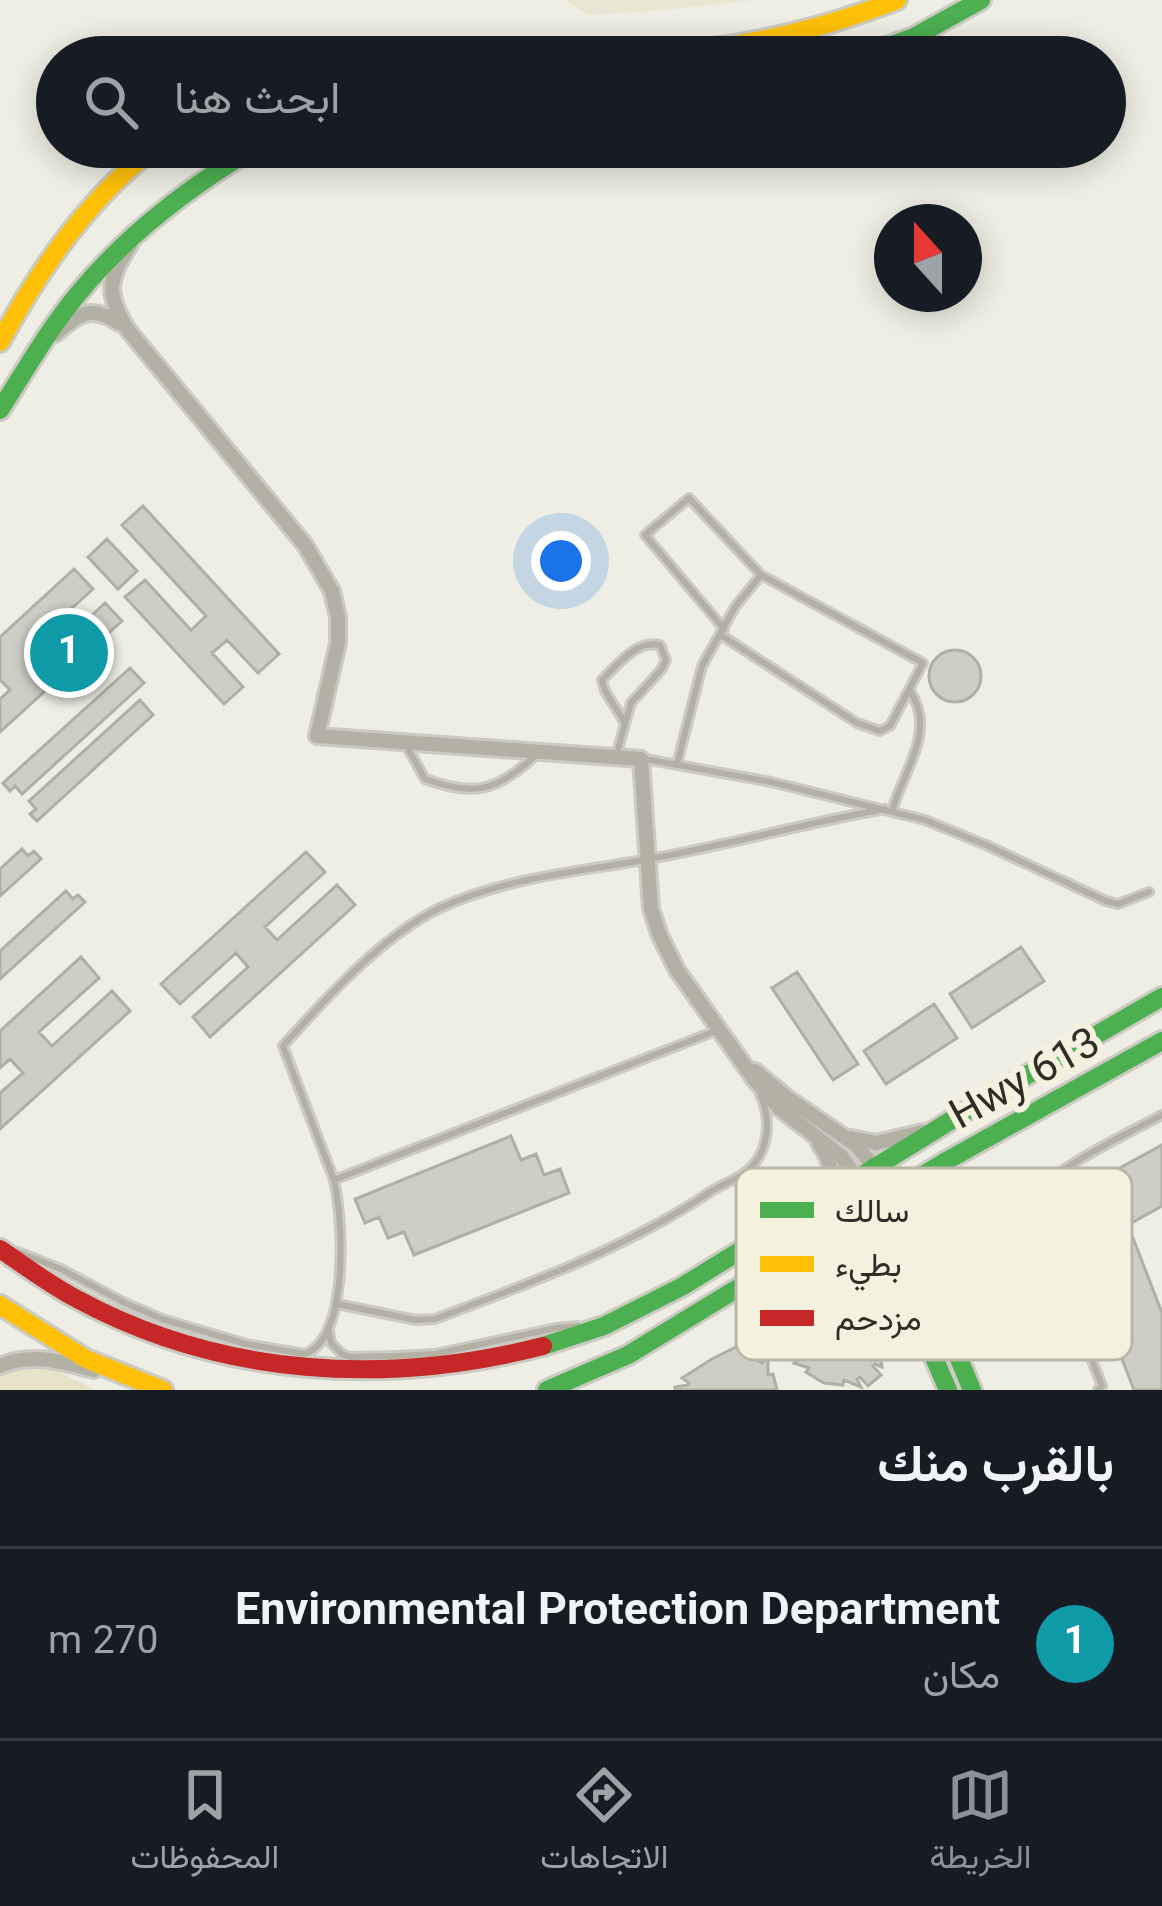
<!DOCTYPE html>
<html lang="ar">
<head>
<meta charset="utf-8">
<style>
  :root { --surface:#171b24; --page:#20242c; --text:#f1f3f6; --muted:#9ea1a6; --line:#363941; --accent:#8c9099 }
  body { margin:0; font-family:Georgia,Vazirmatn,serif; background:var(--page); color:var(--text); direction:rtl }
  .compass { position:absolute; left:874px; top:204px; width:108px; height:108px; border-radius:50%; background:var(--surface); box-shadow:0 6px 30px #0003; rotate:339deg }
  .you { position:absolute; left:561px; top:561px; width:42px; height:42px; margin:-30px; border:9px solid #fff; border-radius:50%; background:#1a73e8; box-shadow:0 0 0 18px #1a73e833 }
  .badge { display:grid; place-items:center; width:78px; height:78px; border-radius:50%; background:var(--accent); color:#fff; font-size:39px; font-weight:700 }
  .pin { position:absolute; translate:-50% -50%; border:6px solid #fff; box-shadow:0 3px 12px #0006 }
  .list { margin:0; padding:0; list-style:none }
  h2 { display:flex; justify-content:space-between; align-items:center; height:156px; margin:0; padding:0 48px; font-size:51px }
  h2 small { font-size:39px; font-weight:400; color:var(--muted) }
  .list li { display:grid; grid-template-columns:78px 1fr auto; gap:36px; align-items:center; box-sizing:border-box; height:192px; padding:0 48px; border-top:3px solid var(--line) }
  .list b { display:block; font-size:45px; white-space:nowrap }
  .list p { margin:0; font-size:39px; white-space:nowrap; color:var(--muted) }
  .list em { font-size:39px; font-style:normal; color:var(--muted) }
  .icon { flex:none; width:66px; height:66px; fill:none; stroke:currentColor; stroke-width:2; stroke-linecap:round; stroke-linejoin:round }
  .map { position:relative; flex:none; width:1162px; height:1390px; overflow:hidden; direction:ltr }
  .search { position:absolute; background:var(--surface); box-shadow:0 6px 30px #0003; left:36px; right:36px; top:36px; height:132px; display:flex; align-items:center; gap:30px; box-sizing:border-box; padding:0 42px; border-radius:66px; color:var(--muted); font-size:45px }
  .sheet { height:348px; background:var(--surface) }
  nav { display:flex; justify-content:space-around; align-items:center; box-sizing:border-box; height:168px; border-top:3px solid var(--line); background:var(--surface); font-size:33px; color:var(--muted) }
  nav a { display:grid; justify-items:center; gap:6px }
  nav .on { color:var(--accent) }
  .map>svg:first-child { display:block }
  .built { fill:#e9e7d4 }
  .green { fill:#e6e3c8 }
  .building { fill:#cfcec6; stroke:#b0afa7; stroke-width:3 }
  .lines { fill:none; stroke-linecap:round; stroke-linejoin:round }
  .lane-casing { stroke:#cbcbc3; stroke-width:12 }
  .street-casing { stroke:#cbcbc3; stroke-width:20 }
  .fast-casing { stroke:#cbcbc3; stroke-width:24 }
  .slow-casing { stroke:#cbcbc3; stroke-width:24 }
  .jam-casing { stroke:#cbcbc3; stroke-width:24 }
  .lane { stroke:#b3b1a3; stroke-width:6 }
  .street { stroke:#b3b1a3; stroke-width:14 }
  .fast { stroke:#4caf50; stroke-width:18 }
  .slow { stroke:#ffc107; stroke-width:18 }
  .jam { stroke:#c62828; stroke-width:18 }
  .labels { text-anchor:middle; stroke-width:12; stroke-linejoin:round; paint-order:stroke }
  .street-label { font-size:42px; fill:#2e2e26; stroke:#f4f2df }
  .key { fill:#f4f2df; stroke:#b9b7a8; stroke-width:3 }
  .key-label { font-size:33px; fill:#2e2e26 }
</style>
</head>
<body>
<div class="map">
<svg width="1162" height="1390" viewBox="0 0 1162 1390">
  <rect width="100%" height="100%" fill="#efeee4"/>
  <path class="built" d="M 564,0 L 755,0 L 667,10 L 589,15 Z"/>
  <path class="green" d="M 17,1367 L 55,1370 L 96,1390 L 0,1390 L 0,1372 Z"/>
  <path class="building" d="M 143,506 L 279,654 L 258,673 L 227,640 L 212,653 L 243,687 L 224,704 L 125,597 L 145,580 L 191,630 L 206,616 L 122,525 Z
    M 107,539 L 137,571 L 118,589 L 88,557 Z
    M 74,569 L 93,589 L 30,646 L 43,660 L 105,603 L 122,621 L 0,732 L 0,699 L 10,690 L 0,680 L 0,637 Z
    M929 676a26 26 0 1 1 52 0a26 26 0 1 1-52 0Z
    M 130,668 L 144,683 L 22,794 L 15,786 L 10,791 L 3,783 Z
    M 140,700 L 153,715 L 37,821 L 30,814 L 36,809 L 29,801 Z
    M 22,849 L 28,856 L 34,851 L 41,859 L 0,896 L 0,869 Z
    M 306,852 L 325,872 L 265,927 L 277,940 L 337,885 L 355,905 L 210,1037 L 193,1017 L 248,967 L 236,953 L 180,1004 L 161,984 Z
    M 66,891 L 73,899 L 78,895 L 85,902 L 0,979 L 0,951 Z
    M 1021,947 L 1044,981 L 972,1028 L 950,994 Z
    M 81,957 L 99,978 L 39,1032 L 52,1046 L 112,991 L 130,1011 L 0,1129 L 0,1093 L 23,1073 L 10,1059 L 0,1068 L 0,1031 Z
    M 797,972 L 858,1064 L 833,1080 L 772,988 Z
    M 934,1004 L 957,1038 L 886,1084 L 864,1051 Z
    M 511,1136 L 521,1160 L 536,1154 L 544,1175 L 560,1169 L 569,1193 L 414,1255 L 404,1232 L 388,1238 L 379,1217 L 365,1223 L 355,1199 Z
    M 1162,1145 L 1162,1206 L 1128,1225 L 1162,1313 L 1162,1390 L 1134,1390 L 1061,1200 Z
    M 848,1284 L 865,1289 L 862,1302 L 871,1299 L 878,1332 L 882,1367 L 875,1364 L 873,1366 L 881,1375 L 868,1386 L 860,1377 L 857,1379 L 861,1387 L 844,1380 L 843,1385 L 824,1383 L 806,1372 L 809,1368 L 794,1363 L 800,1357 L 798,1355 L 785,1357 L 782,1340 L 796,1338 L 795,1334 L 790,1332 L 814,1308 L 843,1288 L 842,1295 L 846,1296 Z
    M 751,1342 L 765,1350 L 759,1361 L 762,1363 L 768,1357 L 768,1375 L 773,1374 L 777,1390 L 675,1390 L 675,1387 L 688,1385 L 689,1383 L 682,1378 L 712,1359 L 742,1344 L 742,1351 L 744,1353 Z"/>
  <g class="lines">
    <g class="lane-casing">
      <path id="lane" d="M 721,635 L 857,723 L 880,731 L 890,726 L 923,663 L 761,575 L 689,498 L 645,535 L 724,629
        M 406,745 L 425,779 C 474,797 497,791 535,756
        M 616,756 L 631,703 L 661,670 L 666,660 L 660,645 C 636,640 618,664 602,680 L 605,691 L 625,723
        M 645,759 L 771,782 L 925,820 L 986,845 L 1106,901 L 1118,904 L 1149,892
        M 677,764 L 702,666 L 735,607 L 761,575
        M 892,811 C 903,771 937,732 910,691
        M 334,1180 L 718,1030
        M 18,1252 L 61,1269 L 123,1302 L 162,1319 L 246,1344 L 304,1354 C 350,1340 343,1218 334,1180 L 283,1046 C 325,999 383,935 440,908 C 505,878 575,872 644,860 C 725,846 804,823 885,809
        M 337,1304 L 416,1320 L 435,1319 C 528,1284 624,1249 707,1194 C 726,1181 747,1178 759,1157 C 770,1137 769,1113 760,1094
        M 329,1331 L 331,1343 L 342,1354 L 350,1357 L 396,1356 L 435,1354 L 556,1328 L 578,1326
        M 1098,1390 L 1102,1386 L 1059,1276 L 1036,1259 C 1032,1241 1025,1222 1029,1203 C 1035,1177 1135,1130 1162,1115"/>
    </g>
    <g class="street-casing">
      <path id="street" d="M 130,245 C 107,279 106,295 128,330 L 305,545 L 332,591 L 338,617 L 338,643 L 317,736 L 641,759 L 651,909 L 660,936 L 677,970 L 754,1079 L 779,1108 L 840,1155 L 857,1178
        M 55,334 C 79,314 91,304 119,323
        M 755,1071 L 786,1097 L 856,1145 L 874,1167
        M 851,1138 L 876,1143 L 923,1132
        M 811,1201 C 831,1179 838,1171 819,1143
        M 0,1366 C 32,1352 62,1362 94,1370"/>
    </g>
    <g class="fast-casing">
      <path id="fast" d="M 859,57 L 914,37 L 981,0
        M 0,410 C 25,371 48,330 78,294 C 127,234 189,187 256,147
        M 874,1167 L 891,1196 L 972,1390
        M 857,1178 L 948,1390
        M 925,1257 C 918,1216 926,1200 946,1165
        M 543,1346 L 604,1326 L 683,1286 L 984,1100 L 1162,997
        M 547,1390 L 628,1355 L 948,1160 L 1162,1041"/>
    </g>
    <g class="slow-casing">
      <path id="slow" d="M 372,57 C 473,47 574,60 675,52 C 752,46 825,28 897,0
        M 0,342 C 41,267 87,200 155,147
        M 788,1268 C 826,1257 865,1249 897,1278
        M 0,1305 L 86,1359 L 163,1390"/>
    </g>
    <g class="jam-casing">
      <path id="jam" d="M 0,1249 C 25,1266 50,1285 77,1299 C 221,1377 387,1386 543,1346"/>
    </g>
    <use href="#lane" class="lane"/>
    <use href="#street" class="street"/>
    <use href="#fast" class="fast"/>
    <use href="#slow" class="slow"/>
    <use href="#jam" class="jam"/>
  </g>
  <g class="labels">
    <g class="street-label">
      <text transform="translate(1024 1077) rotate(-29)" y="15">Hwy 613</text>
    </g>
  </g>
  <rect x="736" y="1168" width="396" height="192" rx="18" class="key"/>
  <rect x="760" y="1202" width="54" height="16" fill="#4caf50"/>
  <rect x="760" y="1256" width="54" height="16" fill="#ffc107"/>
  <rect x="760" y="1310" width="54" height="16" fill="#c62828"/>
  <g class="key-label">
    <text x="835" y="1222">سالك</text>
    <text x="835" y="1276">بطيء</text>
    <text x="835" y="1330">مزدحم</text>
  </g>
</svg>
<svg class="compass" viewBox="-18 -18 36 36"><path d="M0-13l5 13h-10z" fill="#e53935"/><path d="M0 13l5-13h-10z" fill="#9ea1a6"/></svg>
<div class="you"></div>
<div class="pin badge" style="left:69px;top:653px;background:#0f9aa8">1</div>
<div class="search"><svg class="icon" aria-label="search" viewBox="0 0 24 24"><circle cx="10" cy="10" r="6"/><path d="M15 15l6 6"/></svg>ابحث هنا</div>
</div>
<section class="sheet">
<h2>بالقرب منك<small></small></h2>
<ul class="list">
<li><span class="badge" style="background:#0f9aa8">1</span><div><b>Environmental Protection Department</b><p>مكان</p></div><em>270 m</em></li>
</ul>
</section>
<nav>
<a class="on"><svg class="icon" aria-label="map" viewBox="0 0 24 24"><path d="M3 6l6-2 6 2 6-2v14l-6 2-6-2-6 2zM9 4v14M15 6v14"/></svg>الخريطة</a>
<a><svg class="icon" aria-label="directions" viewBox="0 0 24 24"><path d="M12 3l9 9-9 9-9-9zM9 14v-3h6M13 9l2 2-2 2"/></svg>الاتجاهات</a>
<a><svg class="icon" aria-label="saved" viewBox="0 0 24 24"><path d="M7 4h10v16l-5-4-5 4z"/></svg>المحفوظات</a>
</nav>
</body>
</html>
